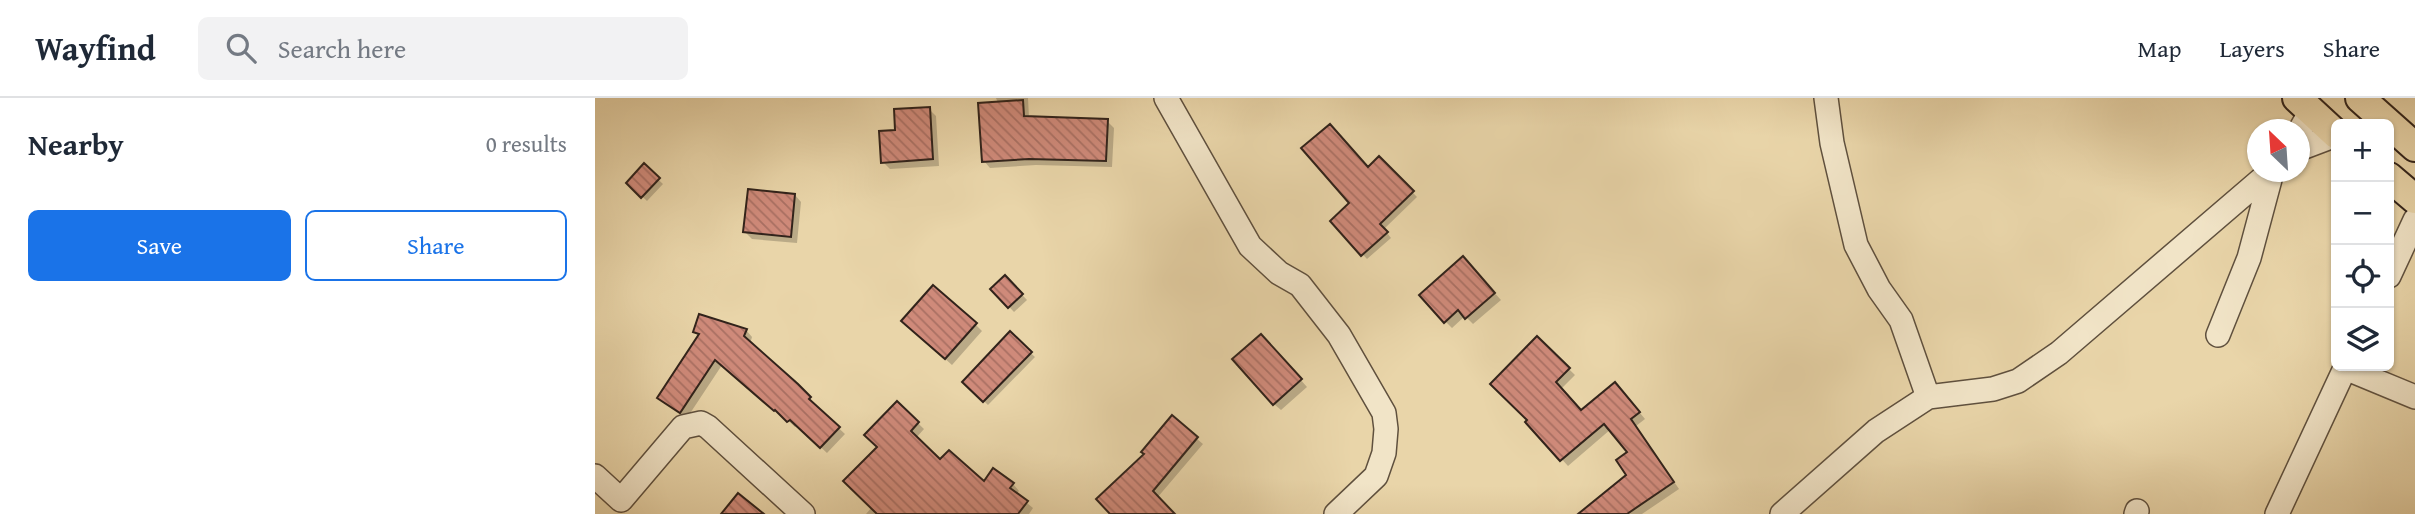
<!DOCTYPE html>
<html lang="en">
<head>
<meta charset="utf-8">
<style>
  :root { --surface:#fff; --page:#f2f2f3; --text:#1f2937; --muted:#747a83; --line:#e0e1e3; --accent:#1a73e8 }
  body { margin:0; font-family:"Gentium Book Plus",serif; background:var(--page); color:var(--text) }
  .controls { position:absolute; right:21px; top:21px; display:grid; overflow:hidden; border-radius:10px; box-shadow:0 2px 5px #0004 }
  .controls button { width:63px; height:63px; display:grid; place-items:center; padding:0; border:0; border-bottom:2px solid var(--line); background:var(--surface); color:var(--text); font:35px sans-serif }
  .compass { position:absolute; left:1652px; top:21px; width:63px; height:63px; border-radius:50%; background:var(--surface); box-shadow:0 2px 5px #0004; rotate:335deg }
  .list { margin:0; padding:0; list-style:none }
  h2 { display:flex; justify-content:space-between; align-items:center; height:91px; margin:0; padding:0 28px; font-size:30px }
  h2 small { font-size:23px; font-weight:400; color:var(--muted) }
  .actions { display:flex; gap:14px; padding:21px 28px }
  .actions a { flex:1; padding:16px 0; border:2px solid var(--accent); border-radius:10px; text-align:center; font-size:24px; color:var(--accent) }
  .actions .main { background:var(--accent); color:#fff }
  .icon { flex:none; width:38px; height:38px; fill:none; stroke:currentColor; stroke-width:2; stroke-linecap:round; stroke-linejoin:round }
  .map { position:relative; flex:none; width:1820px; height:416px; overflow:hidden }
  header { display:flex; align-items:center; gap:42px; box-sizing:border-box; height:98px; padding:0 35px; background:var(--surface); border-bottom:2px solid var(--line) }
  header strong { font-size:33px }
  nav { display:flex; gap:38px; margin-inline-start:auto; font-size:24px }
  .search { width:490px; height:63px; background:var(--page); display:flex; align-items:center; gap:18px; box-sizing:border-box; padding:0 24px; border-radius:10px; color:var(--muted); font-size:26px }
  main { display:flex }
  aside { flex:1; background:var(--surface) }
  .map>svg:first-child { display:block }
  .shadow { fill:#0003 }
  .building { fill:url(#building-back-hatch); stroke:#31231b; stroke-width:2 }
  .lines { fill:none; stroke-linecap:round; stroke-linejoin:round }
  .minor-casing { stroke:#5f503e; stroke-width:26 }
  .major-casing { stroke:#31231b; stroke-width:32 }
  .minor { stroke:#f1e4c7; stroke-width:23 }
  .major { stroke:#e9d5a9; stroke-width:28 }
</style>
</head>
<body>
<header>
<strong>Wayfind</strong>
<div class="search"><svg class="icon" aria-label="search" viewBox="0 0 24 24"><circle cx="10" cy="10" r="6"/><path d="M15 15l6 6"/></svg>Search here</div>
<nav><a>Map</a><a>Layers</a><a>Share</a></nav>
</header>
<main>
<aside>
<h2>Nearby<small>0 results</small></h2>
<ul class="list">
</ul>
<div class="actions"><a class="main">Save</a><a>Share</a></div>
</aside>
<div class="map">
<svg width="1820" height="416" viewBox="0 0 1820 416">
  <defs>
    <pattern id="building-back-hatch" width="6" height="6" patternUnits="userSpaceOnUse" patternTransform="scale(1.75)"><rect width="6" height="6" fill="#cf8a7a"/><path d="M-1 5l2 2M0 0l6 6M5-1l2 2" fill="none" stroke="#a97063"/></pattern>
  </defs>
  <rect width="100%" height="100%" fill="#e9d5a9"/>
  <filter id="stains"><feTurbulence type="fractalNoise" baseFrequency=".00286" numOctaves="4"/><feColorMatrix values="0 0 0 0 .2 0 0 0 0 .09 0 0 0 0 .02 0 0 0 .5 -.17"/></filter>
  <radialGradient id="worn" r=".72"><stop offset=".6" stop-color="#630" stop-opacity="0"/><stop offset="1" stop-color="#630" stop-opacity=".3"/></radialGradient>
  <path class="shadow" d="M 401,0 L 433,0 L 434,20 L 512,23 L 519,30 L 517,69 L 441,67 L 395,70 L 389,63 L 403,5 Z
    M 334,11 L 341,18 L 344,68 L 295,71 L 288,64 Z
    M 784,60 L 822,99 L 789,131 L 796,140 L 772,161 L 737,123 L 757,105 Z
    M 49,68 L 68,86 L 52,103 L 33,85 Z
    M 200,97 L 206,104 L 202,145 L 157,141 L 150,134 Z
    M 875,168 L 906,202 L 878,226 L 870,218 L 857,230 L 850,223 Z
    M 410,179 L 432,202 L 419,214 L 397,191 Z
    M 380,226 L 387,233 L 357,267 L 315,229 Z
    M 151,232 L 157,239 L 155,246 L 202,287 L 220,308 L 250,336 L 232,355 L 202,327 L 200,329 L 187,317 L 186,318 L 127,267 L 92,320 L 64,300 L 105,238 L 100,234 Z
    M 415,236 L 440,259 L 393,307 L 369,284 Z
    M 942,240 L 980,277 L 966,291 L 986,314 L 1026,292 L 1050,321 L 1041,328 L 1084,391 L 1047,416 L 986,416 L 1034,377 L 1035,354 L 1016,331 L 973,368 L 933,324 Z
    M 673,245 L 712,289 L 686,312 L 679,306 Z
    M 302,305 L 329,331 L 321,340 L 345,364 L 389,385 L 418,386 L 424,393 L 421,396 L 438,410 L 434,416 L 271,416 L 277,409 L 284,350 Z
    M 577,320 L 608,346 L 562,400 L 577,416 L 517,416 L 551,356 Z"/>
  <path class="building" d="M 428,2 L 429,18 L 513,21 L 511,63 L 434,61 L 387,64 L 383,5 Z
    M 335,9 L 338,61 L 286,65 L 284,33 L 300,32 L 299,11 Z
    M 735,26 L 773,69 L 784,58 L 819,93 L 785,126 L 793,134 L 766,158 L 735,123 L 754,105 L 706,50 Z
    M 49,65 L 65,80 L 46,100 L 31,85 Z
    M 153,91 L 200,96 L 196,139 L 148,134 Z
    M 868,158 L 900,195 L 870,221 L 863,212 L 849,225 L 824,197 Z
    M 410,177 L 428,196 L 413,210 L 395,191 Z
    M 338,187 L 382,225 L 350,261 L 306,223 Z
    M 104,216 L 152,231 L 149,238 L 203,286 L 216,299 L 214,301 L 245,329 L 225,350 L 195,322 L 192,324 L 180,312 L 179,313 L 120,262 L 85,315 L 62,300 L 104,236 L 98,234 Z
    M 415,233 L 437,254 L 388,304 L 367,284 Z
    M 666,236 L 707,281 L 678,307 L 637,261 Z
    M 942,238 L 975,270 L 961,284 L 986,312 L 1020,284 L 1045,314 L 1036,321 L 1079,384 L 1032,416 L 983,416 L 1031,377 L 1021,362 L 1032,354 L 1009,326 L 965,363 L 930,324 L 932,322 L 895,286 Z
    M 302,303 L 324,324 L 316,333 L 345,361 L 354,352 L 389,383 L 398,370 L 419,385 L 415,390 L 433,403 L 423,416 L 282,416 L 248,383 L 282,349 L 269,337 Z
    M 577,317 L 603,339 L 558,393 L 580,416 L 515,416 L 501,401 L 549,356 L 546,354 Z
    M 143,395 L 169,416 L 126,416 Z"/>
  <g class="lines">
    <g class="minor-casing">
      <path id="minor" d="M 571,0 L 655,148 L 684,175 L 705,187 L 744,237 L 789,315 L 791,331 L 789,355 L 781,378 L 741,416
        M 1231,0 L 1237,45 L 1261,147 L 1284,191 L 1306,222 L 1333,299
        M 1704,34 L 1716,13
        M 1704,51 L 1741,37
        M 1794,178 L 1820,122
        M 1623,237 L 1654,160 L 1677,74
        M 1750,270 L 1820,299
        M 0,378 L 26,402 L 88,329 L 106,325 L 113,329 L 208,416
        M 1187,416 L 1281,333 L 1333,299 L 1398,291 L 1423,283 L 1464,255 L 1675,74
        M 1541,416 L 1542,413
        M 1682,416 L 1751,268"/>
    </g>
    <g class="major-casing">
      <path id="major" d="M 1702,0 L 1741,36
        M 1765,0 L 1820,49
        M 1794,79 L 1820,101"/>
    </g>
    <use href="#minor" class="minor"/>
    <use href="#major" class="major"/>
  </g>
  <rect width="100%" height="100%" filter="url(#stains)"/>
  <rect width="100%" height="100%" fill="url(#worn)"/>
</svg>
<div class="controls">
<button>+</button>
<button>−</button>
<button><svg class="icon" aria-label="locate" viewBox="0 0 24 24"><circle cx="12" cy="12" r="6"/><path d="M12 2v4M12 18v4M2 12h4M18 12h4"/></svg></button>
<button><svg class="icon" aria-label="layers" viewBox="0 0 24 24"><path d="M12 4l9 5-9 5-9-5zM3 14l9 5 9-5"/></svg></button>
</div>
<svg class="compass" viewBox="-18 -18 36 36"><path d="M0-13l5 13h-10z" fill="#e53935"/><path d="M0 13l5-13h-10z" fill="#747a83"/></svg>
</div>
</main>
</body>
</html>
